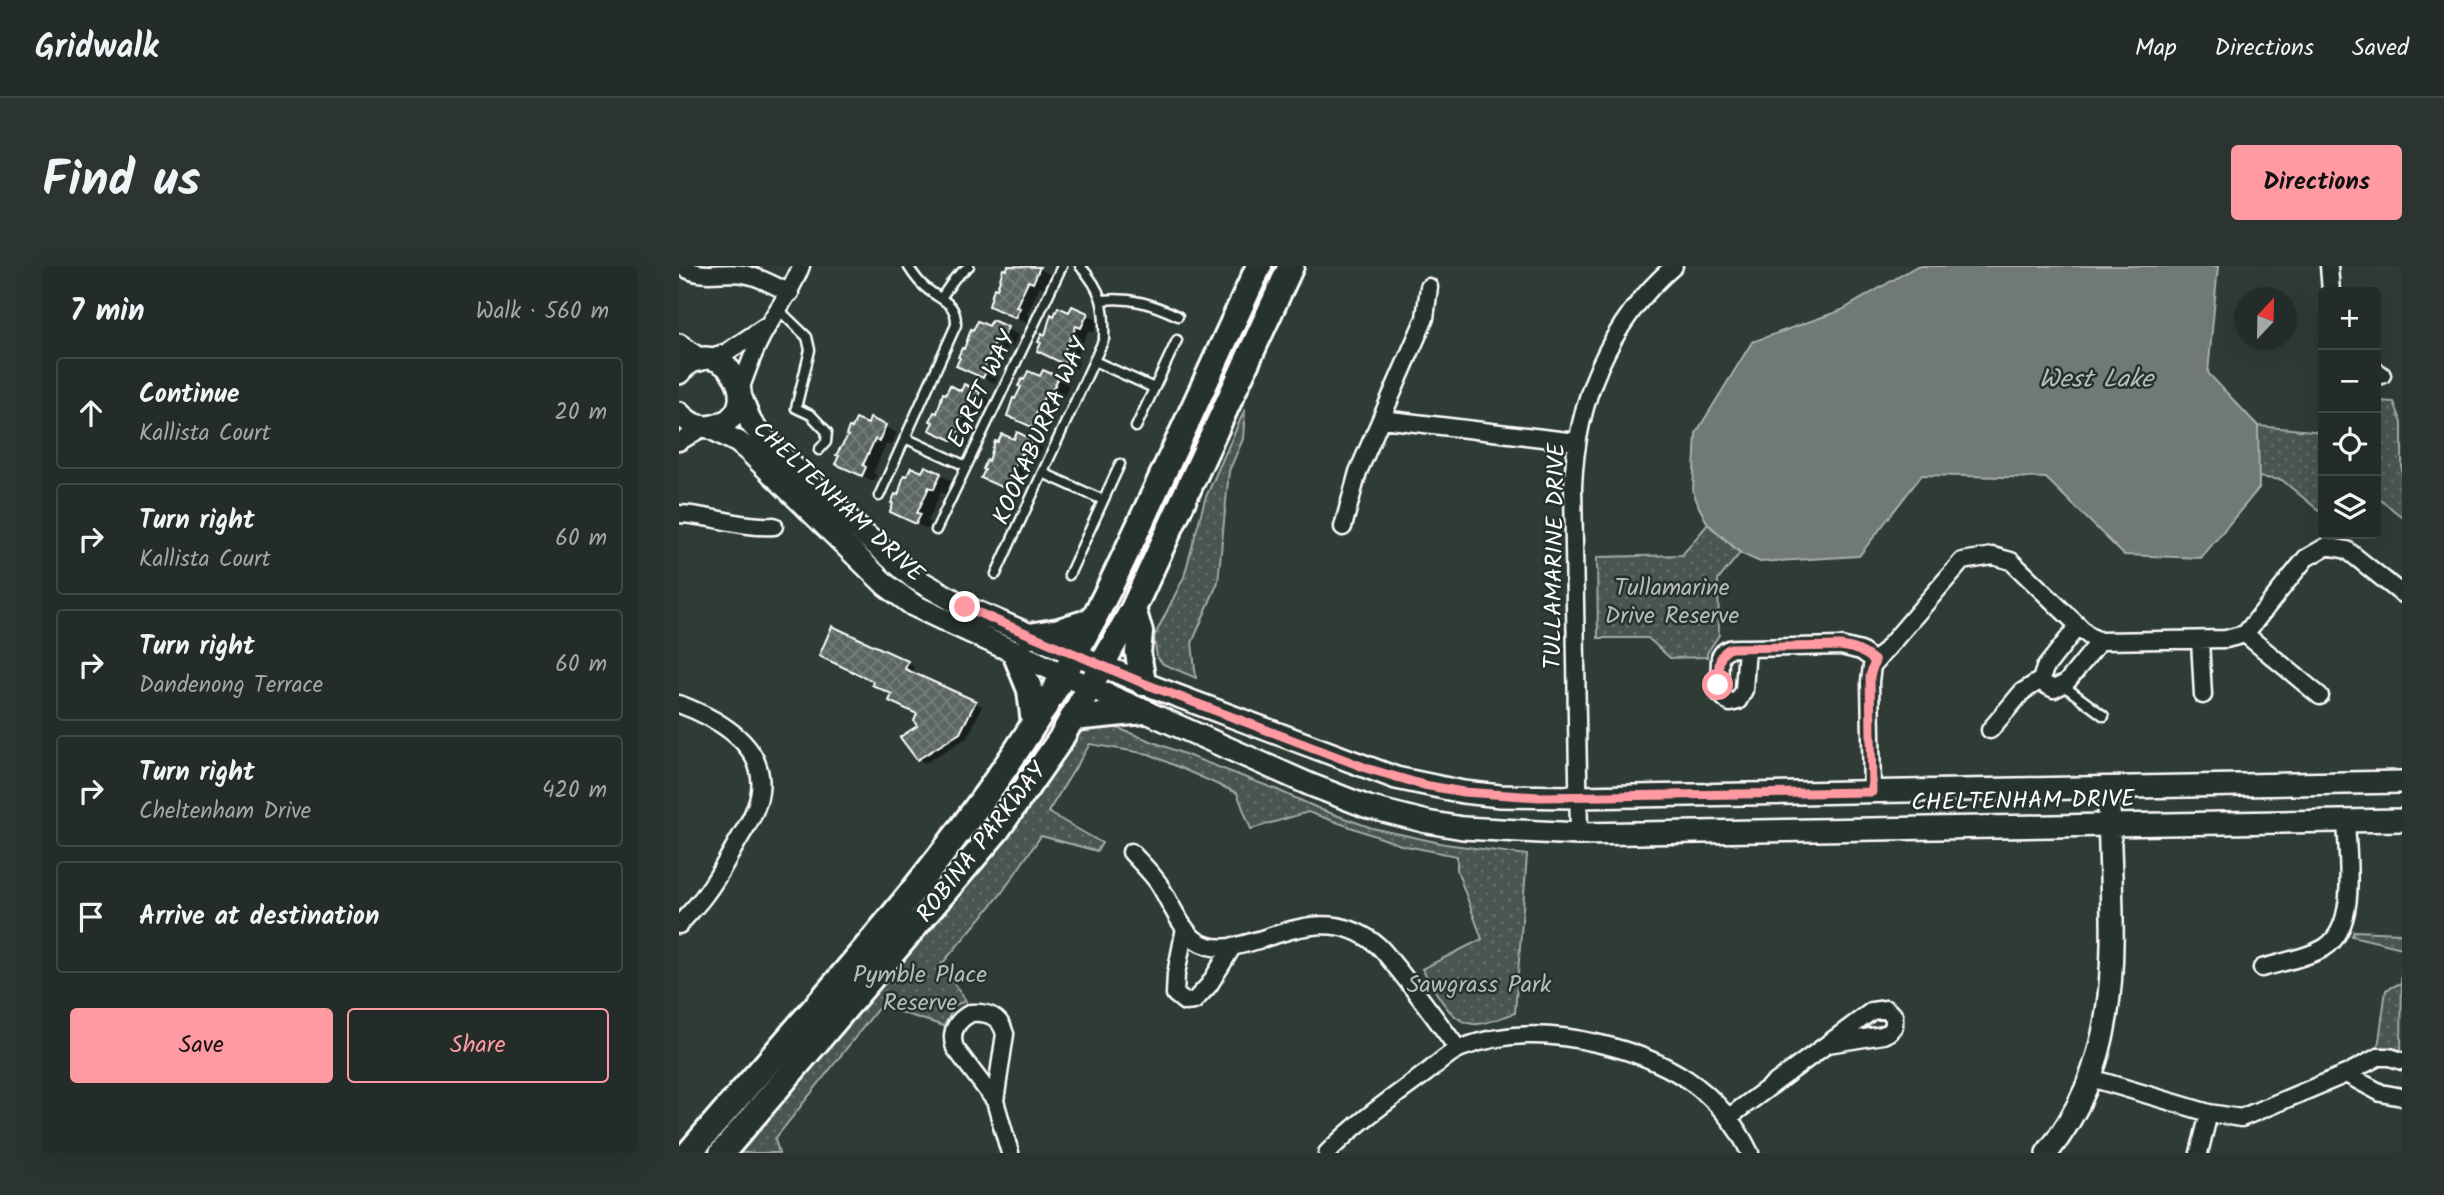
<!DOCTYPE html>
<html lang="en">
<head>
<meta charset="utf-8">
<style>
  :root { --surface:#232c28; --page:#2b3430; --text:#f1f3f6; --muted:#a3a7a8; --line:#404845; --accent:#ff9aa2 }
  body { margin:0; font-family:Kalam,sans-serif; background:var(--page); color:var(--text) }
  .controls { position:absolute; right:21px; top:21px; display:grid; overflow:hidden; border-radius:7px; box-shadow:0 7px 28px #0002 }
  .controls button { width:63px; height:63px; display:grid; place-items:center; padding:0; border:0; border-bottom:2px solid var(--line); background:var(--surface); color:var(--text); font:35px sans-serif }
  .compass { position:absolute; left:1555px; top:21px; width:63px; height:63px; border-radius:50%; background:var(--surface); box-shadow:0 7px 28px #0002; rotate:22deg }
  .stop { position:absolute; width:21px; height:21px; margin:-16px; border:5px solid #ff9aa2; border-radius:50%; background:#fff }
  .stop.end { background:#ff9aa2; border-color:#fff; box-shadow:0 2px 7px #0008 }
  .list { margin:0; padding:0; list-style:none }
  h2 { display:flex; justify-content:space-between; align-items:center; height:91px; margin:0; padding:0 28px; font-size:30px }
  h2 small { font-size:23px; font-weight:400; color:var(--muted) }
  .list li { display:grid; grid-template-columns:46px 1fr auto; gap:21px; align-items:center; box-sizing:border-box; height:112px; margin:0 14px 14px; padding:0 14px; border:2px solid var(--line); border-radius:7px }
  .list b { display:block; font-size:26px; white-space:nowrap }
  .list p { margin:0; font-size:23px; white-space:nowrap; color:var(--muted) }
  .list em { font-size:23px; font-style:normal; color:var(--muted) }
  .actions { display:flex; gap:14px; padding:21px 28px }
  .actions a { flex:1; padding:16px 0; border:2px solid var(--accent); border-radius:7px; text-align:center; font-size:24px; color:var(--accent) }
  .actions .main { background:var(--accent); color:#111 }
  .icon { flex:none; width:38px; height:38px; fill:none; stroke:currentColor; stroke-width:2; stroke-linecap:round; stroke-linejoin:round }
  .map { position:relative; flex:none; width:1723px; height:887px; overflow:hidden; border-radius:7px }
  header { display:flex; align-items:center; gap:42px; box-sizing:border-box; height:98px; padding:0 35px; background:var(--surface); border-bottom:2px solid var(--line) }
  header strong { font-size:33px }
  nav { display:flex; gap:38px; margin-inline-start:auto; font-size:24px }
  .intro { display:flex; align-items:center; justify-content:space-between; box-sizing:border-box; height:168px; padding:0 42px }
  h1 { margin:0; font-size:49px }
  .button { padding:18px 32px; border-radius:7px; background:var(--accent); color:#111; font-size:24px; font-weight:700 }
  main { display:flex; gap:42px; padding:0 42px }
  aside { flex:1; background:var(--surface); border-radius:7px; box-shadow:0 7px 28px #0002 }
  .map>svg:first-child { display:block }
  .park { fill:url(#park-dots); stroke:#a4aaa7; stroke-width:2 }
  .water { fill:#707975; stroke:#a9afac; stroke-width:2 }
  .shadow { fill:#0007 }
  .building { fill:url(#building-cross-hatch); stroke:#fff; stroke-width:2 }
  .lines { fill:none; stroke-linecap:round; stroke-linejoin:round }
  .lane-casing { stroke:#fff; stroke-width:13 }
  .street-casing { stroke:#fff; stroke-width:21 }
  .secondary-casing { stroke:#fff; stroke-width:26 }
  .primary-casing { stroke:#fff; stroke-width:30 }
  .lane { stroke:#26332d; stroke-width:8 }
  .street { stroke:#26332d; stroke-width:16 }
  .secondary { stroke:#26332d; stroke-width:21 }
  .primary { stroke:#26332d; stroke-width:24 }
  .route { stroke:#ff9aa2; stroke-width:9 }
  .labels { text-anchor:middle; stroke-width:5; stroke-linejoin:round; paint-order:stroke }
  .street-label { font-size:24px; fill:#fff; stroke:#26332d }
  .park-label { font-size:24px; fill:#b7bbb9; stroke:#26332d }
  .water-label { font-size:26px; font-style:italic; fill:#b8bcba; stroke:#26332d }
</style>
</head>
<body>
<header>
<strong>Gridwalk</strong>
<nav><a>Map</a><a>Directions</a><a>Saved</a></nav>
</header>
<div class="intro"><h1>Find us</h1><a class="button">Directions</a></div>
<main>
<aside>
<h2>7 min<small>Walk · 560 m</small></h2>
<ul class="list">
<li><svg class="icon" aria-label="ahead" viewBox="0 0 24 24"><path d="M12 20V5M6 11l6-6 6 6"/></svg><div><b>Continue</b><p>Kallista Court</p></div><em>20 m</em></li>
<li><svg class="icon" aria-label="right" viewBox="0 0 24 24"><path d="M7 20v-9h11M14 6l5 5-5 5"/></svg><div><b>Turn right</b><p>Kallista Court</p></div><em>60 m</em></li>
<li><svg class="icon" aria-label="right" viewBox="0 0 24 24"><path d="M7 20v-9h11M14 6l5 5-5 5"/></svg><div><b>Turn right</b><p>Dandenong Terrace</p></div><em>60 m</em></li>
<li><svg class="icon" aria-label="right" viewBox="0 0 24 24"><path d="M7 20v-9h11M14 6l5 5-5 5"/></svg><div><b>Turn right</b><p>Cheltenham Drive</p></div><em>420 m</em></li>
<li><svg class="icon" aria-label="arrive" viewBox="0 0 24 24"><path d="M6 21V4h12l-3 4 3 4H6"/></svg><div><b>Arrive at destination</b></div></li>
</ul>
<div class="actions"><a class="main">Save</a><a>Share</a></div>
</aside>
<div class="map">
<svg width="1723" height="887" viewBox="0 0 1723 887">
  <defs>
    <pattern id="park-dots" width="8" height="8" patternUnits="userSpaceOnUse" patternTransform="scale(1.75)"><rect width="8" height="8" fill="#4a544f"/><path d="M2 2h.1M6 6h.1" fill="none" stroke="#656e69" stroke-width="1.8" stroke-linecap="round"/></pattern>
    <pattern id="building-cross-hatch" width="8" height="8" patternUnits="userSpaceOnUse" patternTransform="scale(1.75)"><rect width="8" height="8" fill="#5b6661"/><path d="M0 0l8 8M0 8l8-8" fill="none" stroke="#747d79"/></pattern>
  </defs>
  <rect width="100%" height="100%" fill="#2f3b35"/>
  <filter id="ink" filterUnits="userSpaceOnUse"><feTurbulence type="fractalNoise" baseFrequency=".0143" numOctaves="2"/><feDisplacementMap in="SourceGraphic" scale="14" xChannelSelector="R" yChannelSelector="G"/><feConvolveMatrix kernelMatrix="1 2 1 2 8 2 1 2 1" color-interpolation-filters="sRGB"/></filter>
  <g filter="url(#ink)">
    <path class="park" d="M 1697,135 L 1715,136 L 1723,157 L 1723,251 L 1697,230 Z
      M 566,143 L 564,173 L 550,205 L 539,316 L 513,377 L 517,412 L 484,398 L 478,391 L 475,371 L 505,311 L 526,233 Z
      M 1579,160 L 1644,166 L 1644,248 L 1603,214 L 1579,211 Z
      M 1029,258 L 1061,287 L 1039,314 L 1040,369 L 1028,387 L 1028,391 L 991,392 L 969,372 L 919,372 L 918,291 L 1003,289 Z
      M 433,460 L 596,523 L 643,544 L 693,562 L 766,578 L 848,589 L 836,747 C 824,751 811,757 799,758 C 771,761 756,722 743,703 L 803,673 L 778,604 L 778,590 L 722,579 L 629,546 L 572,563 L 558,527 L 470,488 L 411,478 L 369,546 L 423,577 L 418,585 L 362,570 L 322,628 L 262,699 L 287,735 L 276,739 L 265,760 L 201,740 L 96,873 L 100,887 L 60,887 L 324,576 L 349,545 L 401,467 L 410,461 Z
      M 1675,665 L 1723,667 L 1723,682 L 1673,670 Z
      M 1723,701 L 1722,785 L 1712,782 L 1699,782 L 1707,724 L 1722,717 Z"/>
    <path class="water" d="M 1238,0 L 1539,0 L 1529,107 L 1579,160 L 1580,222 L 1522,292 L 1445,289 L 1367,212 L 1243,209 L 1180,290 L 1081,296 L 1063,288 L 1029,258 L 1020,241 L 1014,225 L 1017,167 L 1073,76 L 1163,44 Z"/>
    <path class="shadow" d="M 330,0 L 343,2 L 344,0 L 354,0 L 372,9 L 366,22 L 361,20 L 348,48 L 351,51 L 348,57 L 323,46 L 318,25 L 323,10 Z
      M 394,42 L 420,55 L 414,67 L 409,65 L 396,94 L 400,96 L 397,103 L 372,91 L 367,71 L 391,48 Z
      M 311,63 L 328,63 L 339,69 L 334,82 L 329,80 L 315,108 L 319,111 L 316,117 L 291,106 Z
      M 361,113 L 379,113 L 390,119 L 384,132 L 379,130 L 366,158 L 370,161 L 367,167 L 342,156 L 337,135 L 344,115 Z
      M 283,127 L 300,127 L 312,134 L 306,146 L 301,144 L 288,173 L 291,175 L 289,181 L 263,170 Z
      M 192,154 L 218,167 L 212,180 L 207,178 L 194,207 L 198,209 L 195,215 L 170,204 L 162,189 L 190,161 Z
      M 336,175 L 353,175 L 364,182 L 358,194 L 353,192 L 340,221 L 344,223 L 341,229 L 316,218 Z
      M 247,202 L 273,215 L 267,228 L 262,226 L 249,255 L 252,257 L 249,263 L 224,252 L 220,231 L 244,209 Z
      M 228,397 L 235,401 L 233,408 L 303,440 L 289,471 L 246,497 L 239,493 L 240,447 L 213,434 Z"/>
    <path class="building" d="M 329,0 L 361,1 L 354,17 L 349,15 L 337,41 L 341,42 L 336,52 L 310,40 L 315,22 L 318,23 L 324,3 L 327,4 Z
      M 393,40 L 409,47 L 402,62 L 397,60 L 385,86 L 389,88 L 385,98 L 358,85 L 362,77 L 359,76 L 363,67 L 366,69 L 372,48 L 375,50 L 379,41 L 390,46 Z
      M 313,54 L 329,61 L 322,77 L 317,75 L 305,101 L 309,102 L 304,112 L 277,100 L 281,92 L 279,91 L 283,82 L 285,83 L 292,63 L 294,64 L 299,55 L 310,60 Z
      M 364,104 L 380,111 L 372,127 L 368,125 L 356,151 L 359,152 L 355,162 L 328,150 L 334,132 L 336,133 L 342,121 L 339,120 L 343,113 L 345,114 L 349,105 L 361,110 Z
      M 285,118 L 301,126 L 294,141 L 289,139 L 277,165 L 281,167 L 277,176 L 250,164 L 254,156 L 251,155 L 255,146 L 258,147 L 264,127 L 267,128 L 271,119 L 282,125 Z
      M 191,152 L 207,159 L 200,175 L 196,173 L 184,199 L 187,201 L 183,210 L 156,198 L 160,190 L 157,189 L 169,170 L 167,169 L 170,161 L 173,162 L 177,153 L 189,158 Z
      M 338,166 L 354,174 L 346,189 L 342,187 L 330,213 L 333,215 L 329,224 L 302,212 L 306,204 L 304,203 L 308,194 L 310,195 L 316,175 L 319,176 L 323,168 L 335,173 Z
      M 246,200 L 262,207 L 255,223 L 250,221 L 238,247 L 242,248 L 237,258 L 211,246 L 214,238 L 212,237 L 216,228 L 219,229 L 225,209 L 228,210 L 232,201 L 243,206 Z
      M 153,360 L 229,395 L 226,403 L 297,435 L 281,467 L 238,494 L 221,471 L 238,460 L 235,455 L 238,448 L 210,435 L 213,428 L 193,419 L 194,415 L 140,390 Z"/>
    <g class="lines">
      <g class="lane-casing">
        <path id="lane" d="M 262,32 L 276,12 L 290,0
          M 424,34 C 452,31 474,38 499,50
          M 100,44 L 128,71 L 131,84 L 117,142 L 132,149 L 148,166 L 147,176 L 140,184
          M 415,95 L 475,122
          M 457,161 L 498,74
          M 226,172 L 287,200
          M 364,207 L 424,234
          M 200,230 L 277,59 C 278,36 262,35 247,22 C 239,16 234,8 229,0
          M 257,264 L 383,0
          M 317,308 L 425,73 C 426,41 424,25 401,0
          M 390,309 L 441,198
          M 1385,420 L 1425,450"/>
      </g>
      <g class="street-casing">
        <path id="street" d="M 2,0 C 24,15 45,3 69,9 C 83,12 98,21 111,27
          M 1650,0 L 1652,26
          M 26,93 L 48,86 L 87,60
          M 1697,105 L 1703,109
          M 61,124 C 69,102 77,78 90,58 C 102,38 114,22 122,0
          M 703,153 L 897,176
          M 0,176 L 25,161
          M 0,248 C 32,249 62,262 95,260
          M 664,261 L 679,206 L 746,52 L 750,21
          M 1399,360 L 1366,402 L 1362,414 L 1365,418 L 1375,423 L 1387,417 L 1421,375
          M 1566,368 L 1641,430
          M 1521,374 L 1524,429
          M 1068,382 C 1056,382 1047,380 1041,391 L 1040,427 L 1051,437 L 1059,435 L 1065,424 L 1068,382 L 1162,380 L 1182,385 L 1196,395
          M 0,438 C 40,453 91,481 80,531 C 76,549 65,564 56,580 C 47,595 39,612 28,626 C 20,638 9,648 0,659
          M 1311,464 L 1343,426 L 1362,414
          M 1193,526 L 1191,415 L 1193,400 L 1283,295 L 1314,290 L 1332,295 L 1410,370 L 1421,375 L 1547,373 L 1566,368 L 1627,292 L 1648,280 L 1668,284 L 1723,328
          M 900,568 L 894,221 C 897,135 930,56 995,0
          M 452,586 C 461,596 472,606 480,618 C 490,634 503,665 518,675 C 563,704 632,625 697,678 C 705,684 711,694 718,702 C 739,728 759,756 779,783
          M 506,662 L 497,708 L 496,728 L 506,736 L 515,735 L 530,719 L 554,680
          M 1583,702 C 1603,696 1627,692 1645,682 C 1680,661 1668,590 1667,554
          M 1667,808 L 1702,827 L 1723,831
          M 1412,812 L 1530,847 L 1562,852 L 1667,808 L 1699,791 L 1711,791 L 1723,795
          M 316,835 L 326,768 C 321,750 309,746 292,747 C 278,754 270,766 276,782 L 316,835 L 331,887
          M 1050,851 L 1193,745 L 1207,743 L 1215,750 L 1215,760 L 1210,766 L 1204,769 L 1149,778
          M 648,887 C 678,856 713,832 747,807 C 758,799 769,787 782,782 C 827,765 871,766 917,777 C 985,792 1040,822 1071,887
          M 1520,887 L 1530,847"/>
      </g>
      <g class="secondary-casing">
        <path id="secondary" d="M 0,79 L 21,94
          M 0,107 C 42,57 94,148 34,160 C 21,163 9,157 0,147
          M 61,129 L 72,157 L 87,175 L 186,269 L 235,312 L 286,341 L 464,417 L 717,512 L 784,526 L 821,530 L 899,531 L 1723,516
          M 30,161 L 59,176 L 70,185 L 207,319 L 234,339 L 259,351 L 411,421 L 632,519 L 689,541 L 748,556 L 784,562 L 900,568 L 1723,554
          M 1368,887 C 1456,778 1429,652 1430,522"/>
      </g>
      <g class="primary-casing">
        <path id="primary" d="M 454,343 L 461,366 L 459,387 L 464,417
          M 351,370 L 380,365 L 415,354
          M 336,387 L 351,424 L 355,458
          M 394,452 L 465,445
          M 10,887 C 134,742 272,596 371,432 C 414,360 449,284 484,208 C 516,139 548,69 580,0
          M 43,887 L 318,564 L 381,474 L 454,343 L 612,0"/>
      </g>
      <use href="#lane" class="lane"/>
      <use href="#street" class="street"/>
      <use href="#secondary" class="secondary"/>
      <use href="#primary" class="primary"/>
    </g>
  </g>
  <g class="lines" filter="url(#ink)">
    <path class="route" d="M 286,341 L 464,417 L 690,503 L 745,519 L 784,526 L 860,531 L 1193,526 L 1191,410 L 1196,395 C 1185,386 1176,382 1162,380 L 1052,382 C 1037,388 1040,404 1039,419"/>
  </g>
  <g class="labels">
    <g class="street-label">
      <text transform="translate(302 123) rotate(-64)" y="8">EGRET WAY</text>
      <text transform="translate(361 165) rotate(-66)" y="8">KOOKABURRA WAY</text>
      <text transform="translate(160 235) rotate(43)" y="8">CHELTENHAM DRIVE</text>
      <text transform="translate(875 290) rotate(-89)" y="8">TULLAMARINE DRIVE</text>
      <text transform="translate(1344 534) rotate(-1)" y="8">CHELTENHAM DRIVE</text>
      <text transform="translate(302 576) rotate(-52)" y="8">ROBINA PARKWAY</text>
    </g>
    <g class="park-label">
      <text x="993" y="329">Tullamarine<tspan x="993" dy="28">Drive Reserve</tspan></text>
      <text x="241" y="716">Pymble Place<tspan x="241" dy="28">Reserve</tspan></text>
      <text x="800" y="726">Sawgrass Park</text>
    </g>
    <g class="water-label">
      <text x="1417" y="121">West Lake</text>
    </g>
  </g>
</svg>
<div class="controls">
<button>+</button>
<button>−</button>
<button><svg class="icon" aria-label="locate" viewBox="0 0 24 24"><circle cx="12" cy="12" r="6"/><path d="M12 2v4M12 18v4M2 12h4M18 12h4"/></svg></button>
<button><svg class="icon" aria-label="layers" viewBox="0 0 24 24"><path d="M12 4l9 5-9 5-9-5zM3 14l9 5 9-5"/></svg></button>
</div>
<svg class="compass" viewBox="-18 -18 36 36"><path d="M0-13l5 13h-10z" fill="#e53935"/><path d="M0 13l5-13h-10z" fill="#a3a7a8"/></svg>
<div class="stop" style="left:1039px;top:419px"></div>
<div class="stop end" style="left:286px;top:341px"></div>
</div>
</main>
</body>
</html>
